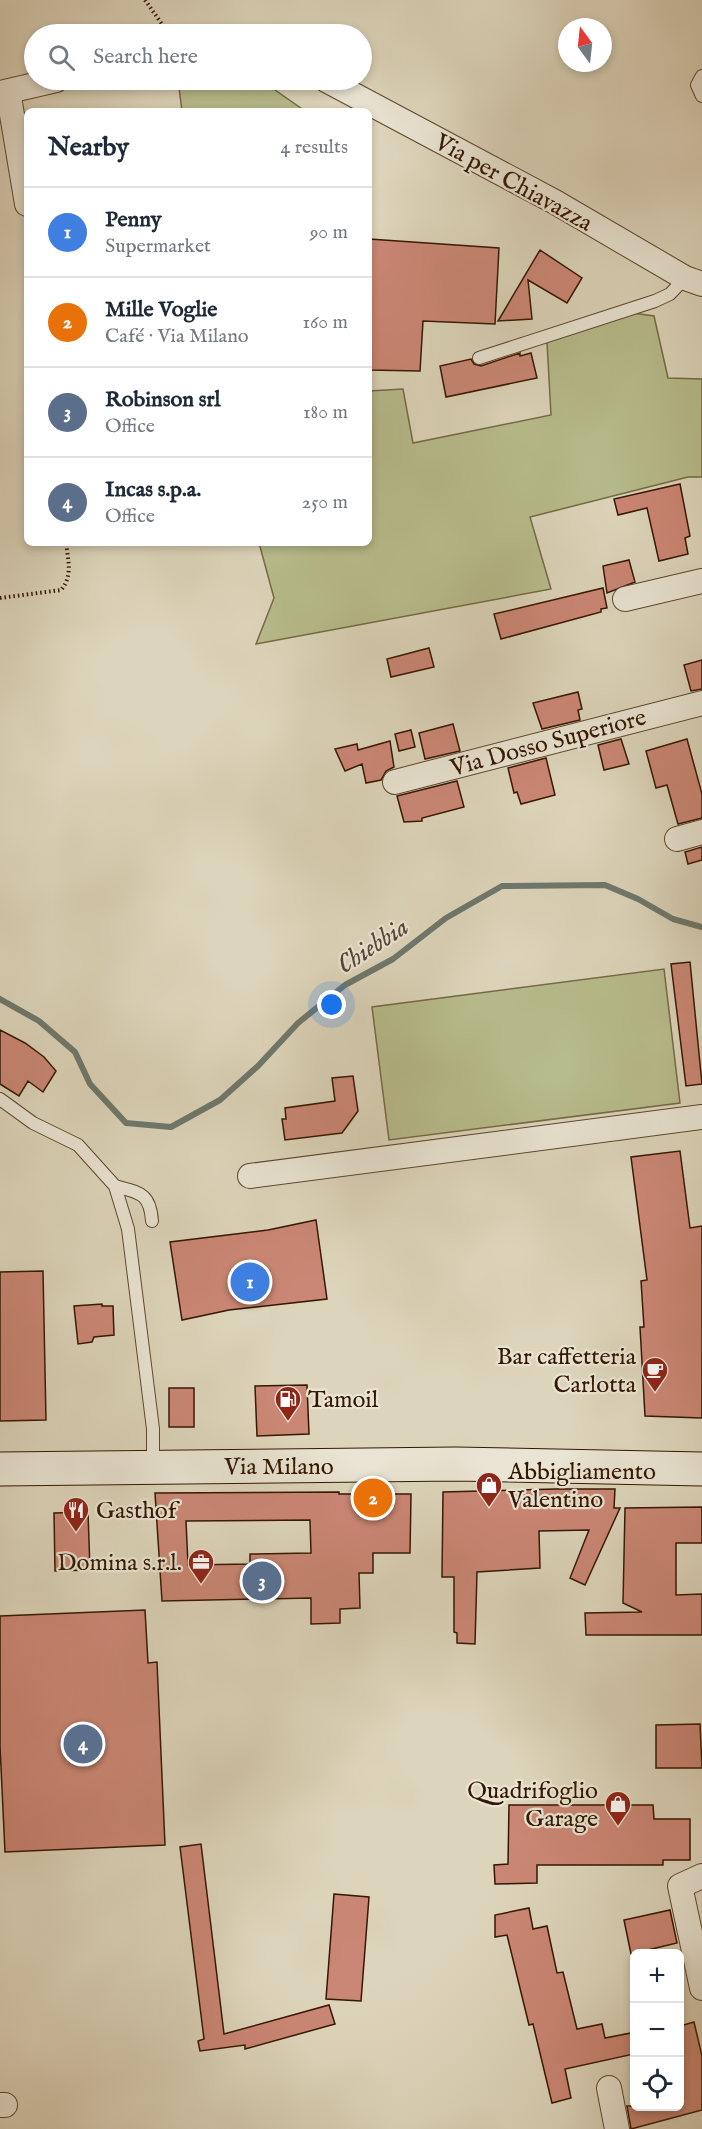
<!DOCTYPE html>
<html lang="en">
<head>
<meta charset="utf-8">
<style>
  :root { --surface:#fff; --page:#f6f6f7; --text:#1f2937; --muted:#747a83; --line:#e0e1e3; --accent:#1a73e8 }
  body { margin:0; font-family:"IM FELL English",serif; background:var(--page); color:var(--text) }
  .controls { position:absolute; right:18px; bottom:18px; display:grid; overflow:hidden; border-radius:9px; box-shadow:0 3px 9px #0003 }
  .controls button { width:54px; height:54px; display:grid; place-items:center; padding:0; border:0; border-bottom:2px solid var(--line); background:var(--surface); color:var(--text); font:30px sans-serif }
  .compass { position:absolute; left:558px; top:18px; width:54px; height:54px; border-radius:50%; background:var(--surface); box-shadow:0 3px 9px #0003; rotate:345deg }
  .you { position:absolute; left:332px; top:1005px; width:21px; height:21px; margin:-15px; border:4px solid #fff; border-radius:50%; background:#1a73e8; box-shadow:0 0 0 9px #1a73e833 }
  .badge { display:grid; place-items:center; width:39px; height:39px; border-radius:50%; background:var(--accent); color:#fff; font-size:20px; font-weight:700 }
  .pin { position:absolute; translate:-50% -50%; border:3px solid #fff; box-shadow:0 2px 6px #0006 }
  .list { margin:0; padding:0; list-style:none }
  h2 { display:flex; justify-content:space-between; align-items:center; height:78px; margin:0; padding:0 24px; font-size:26px }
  h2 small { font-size:20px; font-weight:400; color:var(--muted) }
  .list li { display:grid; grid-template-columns:39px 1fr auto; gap:18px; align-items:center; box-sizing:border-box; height:90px; padding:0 24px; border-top:2px solid var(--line) }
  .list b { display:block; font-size:22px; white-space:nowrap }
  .list p { margin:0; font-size:20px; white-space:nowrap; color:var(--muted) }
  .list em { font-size:20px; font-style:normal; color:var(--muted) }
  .icon { flex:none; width:33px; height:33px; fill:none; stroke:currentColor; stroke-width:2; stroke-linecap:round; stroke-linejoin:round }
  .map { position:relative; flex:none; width:702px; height:2129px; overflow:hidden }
  .search { position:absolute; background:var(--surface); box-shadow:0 3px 9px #0003; left:24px; top:24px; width:348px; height:66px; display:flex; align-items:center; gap:15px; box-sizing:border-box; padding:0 21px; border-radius:33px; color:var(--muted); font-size:22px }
  .panel { position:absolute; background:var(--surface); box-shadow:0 3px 9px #0003; left:24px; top:108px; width:348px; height:438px; border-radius:9px }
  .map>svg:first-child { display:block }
  .green { fill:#b7bc8c; stroke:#766a46; stroke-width:1.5 }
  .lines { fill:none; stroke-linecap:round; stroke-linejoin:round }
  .stream { stroke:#6e786d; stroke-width:6 }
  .building { fill:#cb8775; stroke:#351700; stroke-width:1.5; fill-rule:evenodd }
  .service-casing { stroke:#5f462f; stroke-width:14 }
  .minor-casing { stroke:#5f462f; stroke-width:26 }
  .secondary-casing { stroke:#351700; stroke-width:35 }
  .path { stroke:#351700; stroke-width:4; stroke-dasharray:1.5 3; stroke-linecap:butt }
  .service { stroke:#e9e4d3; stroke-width:12 }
  .minor { stroke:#e9e4d3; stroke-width:24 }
  .secondary { stroke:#e9e4d3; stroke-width:33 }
  .labels { text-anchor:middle; stroke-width:4.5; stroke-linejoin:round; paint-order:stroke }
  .street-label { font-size:24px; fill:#351700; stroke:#e9e4d3 }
  .poi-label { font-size:24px; fill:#351700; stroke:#e9e4d3; text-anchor:end }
  .water-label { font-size:26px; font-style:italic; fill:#524737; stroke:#e9e4d3 }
</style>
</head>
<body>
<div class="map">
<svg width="702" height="2129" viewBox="0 0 702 2129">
  <rect width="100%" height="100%" fill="#ddd5bb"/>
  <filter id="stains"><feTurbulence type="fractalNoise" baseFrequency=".00333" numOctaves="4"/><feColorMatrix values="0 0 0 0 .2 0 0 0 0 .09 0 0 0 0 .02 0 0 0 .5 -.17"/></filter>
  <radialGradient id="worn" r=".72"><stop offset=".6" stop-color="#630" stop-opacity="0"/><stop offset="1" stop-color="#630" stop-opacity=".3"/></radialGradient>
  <path class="green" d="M 178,80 L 272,88 L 305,111 L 182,111 Z
    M 633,313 L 654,316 L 668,378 L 702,379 L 702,477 L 688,477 L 530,517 L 551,589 L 256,644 L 274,598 L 259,543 L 369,543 L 369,391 L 403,389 L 413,443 L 551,415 L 547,342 Z
    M 664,969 L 680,1103 L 389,1140 L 372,1007 Z"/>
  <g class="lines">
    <path class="stream" d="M 0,999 L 39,1021 L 75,1052 L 90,1084 L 126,1123 L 171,1127 L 220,1100 L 258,1066 L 298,1023 L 345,985 L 393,959 L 446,918 L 502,886 L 605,885 L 638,899 L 673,919 L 702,927"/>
  </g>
  <path class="building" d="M 369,239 L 499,248 L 495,324 L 423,321 L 420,371 L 369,370 Z
    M 540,250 L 582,278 L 567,303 L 528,280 L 532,319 L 498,321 Z
    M 520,353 L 520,356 L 531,353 L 537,378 L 446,397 L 440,366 L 471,359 L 474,364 L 481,366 Z
    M 680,484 L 690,536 L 685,538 L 688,554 L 659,561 L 647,508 L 618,515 L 614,499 Z
    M 629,560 L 635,582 L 607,593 L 603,566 Z
    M 603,588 L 607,608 L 601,609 L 601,612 L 501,639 L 494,614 Z
    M 429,648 L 434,667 L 391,677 L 387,659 Z
    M 702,660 L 702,689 L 691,691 L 684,665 Z
    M 578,692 L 582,709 L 578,710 L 580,720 L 542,729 L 533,703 Z
    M 453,724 L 460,751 L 425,759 L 419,733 Z
    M 411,730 L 415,747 L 399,751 L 395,734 Z
    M 621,739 L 629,764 L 604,770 L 598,745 Z
    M 687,739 L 702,794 L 702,818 L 678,824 L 667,785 L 656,788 L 646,751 Z
    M 390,741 L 394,767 L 386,771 L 381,780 L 366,783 L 362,764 L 345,771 L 335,749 L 357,744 L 358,750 Z
    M 546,758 L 555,795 L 521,804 L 517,792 L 514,793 L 508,768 Z
    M 457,781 L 464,807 L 422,818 L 422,821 L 404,822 L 397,796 Z
    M 702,847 L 702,860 L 688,864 L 685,852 Z
    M 690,962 L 702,1084 L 686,1086 L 671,964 Z
    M 0,1030 L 25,1043 L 44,1057 L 56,1071 L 43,1092 L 28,1081 L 19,1096 L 0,1084 Z
    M 353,1076 L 358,1111 L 342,1133 L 285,1140 L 282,1119 L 286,1119 L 285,1108 L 335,1101 L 332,1078 Z
    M 680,1151 L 690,1228 L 702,1226 L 702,1418 L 645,1416 L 640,1327 L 644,1327 L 641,1281 L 647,1280 L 631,1157 Z
    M 316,1220 L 327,1299 L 229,1310 L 182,1320 L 170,1242 L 268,1230 Z
    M 43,1271 L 46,1420 L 0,1421 L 0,1272 Z
    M 102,1304 L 102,1306 L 113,1306 L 114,1335 L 94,1337 L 92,1342 L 78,1344 L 74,1306 Z
    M 307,1385 L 309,1434 L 257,1436 L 255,1386 Z
    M 169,1388 L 194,1388 L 194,1427 L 169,1427 Z
    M 556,1489 L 615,1489 L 614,1508 L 620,1508 L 585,1585 L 570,1578 L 589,1530 L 539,1531 L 540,1568 L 477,1572 L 475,1644 L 457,1643 L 457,1633 L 454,1632 L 454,1577 L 442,1577 L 443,1492 Z
    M 339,1492 L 339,1494 L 411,1494 L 410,1553 L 373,1553 L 373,1573 L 359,1573 L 360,1608 L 340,1609 L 340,1623 L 311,1624 L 311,1598 L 162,1601 L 155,1493 ZM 310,1520 L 311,1553 L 250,1554 L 250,1564 L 188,1565 L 186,1521 Z
    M 702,1507 L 702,1543 L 676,1543 L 676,1595 L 702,1594 L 702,1635 L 586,1635 L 585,1613 L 642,1612 L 623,1603 L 625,1508 Z
    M 88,1512 L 90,1570 L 55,1571 L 54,1513 Z
    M 145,1610 L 148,1663 L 157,1662 L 165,1845 L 5,1852 L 0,1746 L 0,1616 Z
    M 700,1724 L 702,1768 L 656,1768 L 656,1725 Z
    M 509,1805 L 653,1805 L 654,1819 L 690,1819 L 690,1860 L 663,1860 L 663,1865 L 537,1865 L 537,1883 L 495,1884 L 494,1865 L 508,1864 Z
    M 201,1844 L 224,2034 L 329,2005 L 335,2024 L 245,2049 L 245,2045 L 200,2051 L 198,2041 L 204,2039 L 180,1847 Z
    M 334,1894 L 369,1897 L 361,2001 L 326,1999 Z
    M 529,1908 L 533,1929 L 547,1926 L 557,1973 L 563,1972 L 577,2029 L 602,2024 L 605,2038 L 631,2033 L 634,2049 L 634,2054 L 565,2069 L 571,2098 L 552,2103 L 533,2024 L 529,2025 L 507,1935 L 495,1937 L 495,1915 Z
    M 670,1910 L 677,1943 L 631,1954 L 624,1920 Z
    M 694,2022 L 702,2056 L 702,2110 L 631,2129 L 627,2106 L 680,2106 L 680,2026 Z"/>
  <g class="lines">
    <g class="service-casing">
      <path id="service" d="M 702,76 L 697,85 L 702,96
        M 479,358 L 655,301 L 670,294 L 685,278
        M 0,1099 L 33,1123 L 78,1145 L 115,1186 L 128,1229 L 153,1429 L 153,1465
        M 115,1186 C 140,1193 150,1193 152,1221"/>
    </g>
    <g class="minor-casing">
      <path id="minor" d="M 326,80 L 555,202 L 685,278 L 702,284
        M 8,91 L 27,204
        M 0,93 L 56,80
        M 625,599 L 702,581
        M 395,782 L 702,703
        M 677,839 L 702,832
        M 250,1176 L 702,1117
        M 702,1876 L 680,1886 L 702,1988
        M 609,2088 L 617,2129
        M 0,2105 L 5,2105"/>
    </g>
    <g class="secondary-casing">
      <path id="secondary" d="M 0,1469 L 456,1464 L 702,1469"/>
    </g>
    <path class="path" d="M 145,0 L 169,34
      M 0,598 L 61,590 C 73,576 68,560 66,543"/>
    <use href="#service" class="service"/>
    <use href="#minor" class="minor"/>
    <use href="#secondary" class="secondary"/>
  </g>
  <defs>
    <g id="cafe-pin" transform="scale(1.35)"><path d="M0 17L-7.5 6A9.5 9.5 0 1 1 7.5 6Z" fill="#8f2418" stroke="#e9e4d3"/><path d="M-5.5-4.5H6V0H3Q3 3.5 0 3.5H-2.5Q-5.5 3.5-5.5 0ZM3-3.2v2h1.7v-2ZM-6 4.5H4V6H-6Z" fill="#fff"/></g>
    <g id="fuel-pin" transform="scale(1.35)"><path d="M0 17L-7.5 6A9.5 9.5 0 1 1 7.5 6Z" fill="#8f2418" stroke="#e9e4d3"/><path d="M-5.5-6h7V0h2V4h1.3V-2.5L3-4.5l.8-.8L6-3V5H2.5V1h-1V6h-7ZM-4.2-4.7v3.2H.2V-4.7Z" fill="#fff"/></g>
    <g id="shop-pin" transform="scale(1.35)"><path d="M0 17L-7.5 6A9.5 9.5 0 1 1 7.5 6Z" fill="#8f2418" stroke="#e9e4d3"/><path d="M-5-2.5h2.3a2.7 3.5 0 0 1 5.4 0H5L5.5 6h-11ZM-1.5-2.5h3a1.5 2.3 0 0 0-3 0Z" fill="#fff"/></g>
    <g id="restaurant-pin" transform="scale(1.35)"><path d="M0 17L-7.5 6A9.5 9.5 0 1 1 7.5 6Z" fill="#8f2418" stroke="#e9e4d3"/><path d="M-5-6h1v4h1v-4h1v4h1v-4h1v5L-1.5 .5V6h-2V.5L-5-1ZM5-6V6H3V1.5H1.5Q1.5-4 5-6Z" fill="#fff"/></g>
    <g id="office-pin" transform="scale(1.35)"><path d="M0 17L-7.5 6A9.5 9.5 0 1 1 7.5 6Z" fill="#8f2418" stroke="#e9e4d3"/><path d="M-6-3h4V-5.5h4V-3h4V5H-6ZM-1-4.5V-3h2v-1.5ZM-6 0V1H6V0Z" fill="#fff"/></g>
  </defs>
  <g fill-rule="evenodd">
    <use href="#cafe-pin" x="655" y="1370"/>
    <use href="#fuel-pin" x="288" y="1399"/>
    <use href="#shop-pin" x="489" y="1485"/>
    <use href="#restaurant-pin" x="76" y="1510"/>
    <use href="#office-pin" x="201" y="1562"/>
    <use href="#shop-pin" x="618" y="1804"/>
  </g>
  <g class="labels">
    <g class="street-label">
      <text transform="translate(514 182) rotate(29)" y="8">Via per Chiavazza</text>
      <text transform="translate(548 742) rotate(-15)" y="8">Via Dosso Superiore</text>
      <text x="279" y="1474">Via Milano</text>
    </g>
    <g class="poi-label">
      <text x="636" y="1364">Bar caffetteria<tspan x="636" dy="28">Carlotta</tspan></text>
      <text x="308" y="1407" text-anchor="start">Tamoil</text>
      <text x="508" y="1479" text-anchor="start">Abbigliamento<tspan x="508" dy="28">Valentino</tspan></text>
      <text x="96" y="1518" text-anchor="start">Gasthof</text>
      <text x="182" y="1570">Domina s.r.l.</text>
      <text x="598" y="1798">Quadrifoglio<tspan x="598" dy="28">Garage</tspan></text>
    </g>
    <g class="water-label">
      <text transform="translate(372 945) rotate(-33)" y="9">Chiebbia</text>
    </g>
  </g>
  <rect width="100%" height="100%" filter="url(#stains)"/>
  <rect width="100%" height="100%" fill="url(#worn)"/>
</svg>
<div class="controls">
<button>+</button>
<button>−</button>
<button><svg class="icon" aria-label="locate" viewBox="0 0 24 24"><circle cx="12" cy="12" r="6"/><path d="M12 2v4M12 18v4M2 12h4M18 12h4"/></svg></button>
</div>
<svg class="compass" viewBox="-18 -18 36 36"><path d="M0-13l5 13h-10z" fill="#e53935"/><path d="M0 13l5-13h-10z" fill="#747a83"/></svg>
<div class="you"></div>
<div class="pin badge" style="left:250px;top:1282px;background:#3f7fe0">1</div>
<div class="pin badge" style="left:373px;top:1498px;background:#e8710a">2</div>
<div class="pin badge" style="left:262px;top:1581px;background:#5c6f8a">3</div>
<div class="pin badge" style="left:83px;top:1744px;background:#5c6f8a">4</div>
<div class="search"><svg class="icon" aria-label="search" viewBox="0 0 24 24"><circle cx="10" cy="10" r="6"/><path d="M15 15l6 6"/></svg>Search here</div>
<section class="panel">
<h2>Nearby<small>4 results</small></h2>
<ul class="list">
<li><span class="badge" style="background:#3f7fe0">1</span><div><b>Penny</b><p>Supermarket</p></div><em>90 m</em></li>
<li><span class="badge" style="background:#e8710a">2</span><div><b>Mille Voglie</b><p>Café · Via Milano</p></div><em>160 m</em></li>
<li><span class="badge" style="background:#5c6f8a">3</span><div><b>Robinson srl</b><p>Office</p></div><em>180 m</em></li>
<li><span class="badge" style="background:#5c6f8a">4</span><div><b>Incas s.p.a.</b><p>Office</p></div><em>250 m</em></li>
</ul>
</section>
</div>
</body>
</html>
